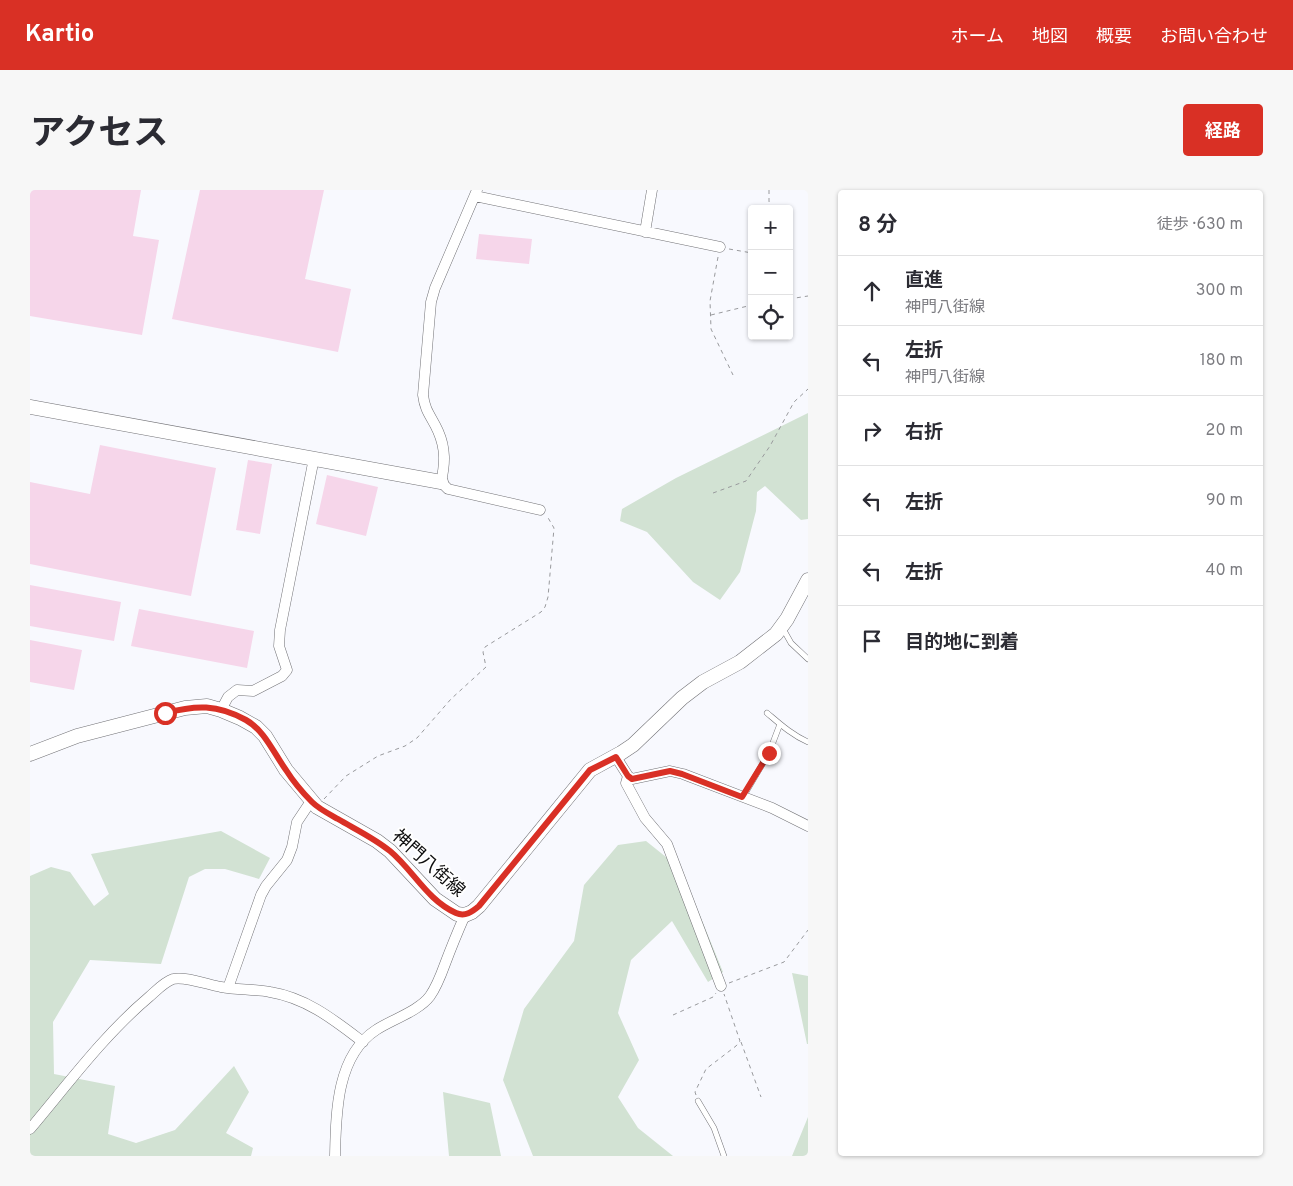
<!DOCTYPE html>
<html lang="ja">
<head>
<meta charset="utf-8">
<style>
  :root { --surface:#fff; --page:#f7f7f7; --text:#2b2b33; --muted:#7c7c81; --line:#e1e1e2; --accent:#d93025 }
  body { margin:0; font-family:Overpass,"Noto Sans JP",sans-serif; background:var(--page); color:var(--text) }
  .controls { position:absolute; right:15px; top:15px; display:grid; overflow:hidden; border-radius:5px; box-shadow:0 1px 4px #0004 }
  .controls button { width:45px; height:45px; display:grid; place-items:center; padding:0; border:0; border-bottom:1px solid var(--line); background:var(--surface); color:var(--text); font:25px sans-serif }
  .stop { position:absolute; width:15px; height:15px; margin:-11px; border:4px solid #d93025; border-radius:50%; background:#fff }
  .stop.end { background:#d93025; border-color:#fff; box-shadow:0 1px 5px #0008 }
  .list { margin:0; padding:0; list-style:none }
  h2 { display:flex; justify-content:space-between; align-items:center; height:65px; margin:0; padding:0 20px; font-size:21px }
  h2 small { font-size:16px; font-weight:400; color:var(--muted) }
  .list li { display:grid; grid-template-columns:32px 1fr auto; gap:15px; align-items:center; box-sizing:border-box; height:70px; padding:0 20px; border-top:1px solid var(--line) }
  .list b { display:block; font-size:19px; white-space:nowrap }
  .list p { margin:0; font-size:16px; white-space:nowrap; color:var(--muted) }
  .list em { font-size:16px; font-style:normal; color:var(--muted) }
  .icon { flex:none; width:28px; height:28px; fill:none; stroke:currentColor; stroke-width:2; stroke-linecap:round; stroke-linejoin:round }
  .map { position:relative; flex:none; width:778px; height:966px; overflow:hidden; border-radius:5px }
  header { display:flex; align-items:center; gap:30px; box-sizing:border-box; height:70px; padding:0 25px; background:var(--accent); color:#fff }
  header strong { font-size:24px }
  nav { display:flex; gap:28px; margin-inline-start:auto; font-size:18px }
  .intro { display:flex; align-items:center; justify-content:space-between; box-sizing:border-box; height:120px; padding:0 30px }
  h1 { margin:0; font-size:35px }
  .button { padding:12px 22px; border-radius:5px; background:var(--accent); color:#fff; font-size:18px; font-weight:700 }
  main { display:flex; gap:30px; padding:0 30px }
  aside { flex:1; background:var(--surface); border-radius:5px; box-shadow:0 1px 4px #0004 }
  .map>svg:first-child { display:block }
  .green { fill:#d2e2d3 }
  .building { fill:#f6d6ea }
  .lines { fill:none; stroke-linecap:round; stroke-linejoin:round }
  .lane-casing { stroke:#727276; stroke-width:6 }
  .street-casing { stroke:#727276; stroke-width:11 }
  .secondary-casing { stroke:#727276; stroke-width:15 }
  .path { stroke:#999a9d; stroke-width:1; stroke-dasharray:4 4; stroke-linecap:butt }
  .lane { stroke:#fff; stroke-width:5 }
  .street { stroke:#fff; stroke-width:10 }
  .secondary { stroke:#fff; stroke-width:14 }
  .route { stroke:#d93025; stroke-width:6 }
  .labels { text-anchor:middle; stroke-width:4; stroke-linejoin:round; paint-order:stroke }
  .street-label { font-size:18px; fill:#0e0e0f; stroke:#fff }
</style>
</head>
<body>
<header>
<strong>Kartio</strong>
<nav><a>ホーム</a><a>地図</a><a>概要</a><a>お問い合わせ</a></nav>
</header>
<div class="intro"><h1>アクセス</h1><a class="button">経路</a></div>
<main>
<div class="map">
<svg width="778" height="966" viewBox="0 0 778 966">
  <rect width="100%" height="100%" fill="#f8f9fe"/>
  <path class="green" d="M 778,223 L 778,329 L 771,330 L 735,296 L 727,302 L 726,321 L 710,382 L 690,410 L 663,392 L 617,342 L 590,331 L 592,319 L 646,288 Z
    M 191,641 L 240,668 L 229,689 L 195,679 L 175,679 L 159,687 L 131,774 L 60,770 L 23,832 L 24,884 L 85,896 L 78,944 L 106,953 L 145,940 L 204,876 L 219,902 L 196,943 L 223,958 L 221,966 L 0,966 L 0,686 L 21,677 L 40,682 L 64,716 L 79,704 L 61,664 Z
    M 616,651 L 651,679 L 693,782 L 678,792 L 642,731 L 601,770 L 588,823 L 609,870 L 588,907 L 608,938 L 643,966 L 503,966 L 473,890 L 494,819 L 544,751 L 554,695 L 588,655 Z
    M 762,783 L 778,786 L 778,854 L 777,854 Z
    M 413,902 L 460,913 L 471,966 L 419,966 Z
    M 778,927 L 778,966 L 762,966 Z"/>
  <path class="building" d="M 0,0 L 111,0 L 103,46 L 129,50 L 112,145 L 0,126 Z
    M 170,0 L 294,0 L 275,89 L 321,99 L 308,162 L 142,129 Z
    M 449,44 L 502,49 L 499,74 L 446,69 Z
    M 70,255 L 186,278 L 161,406 L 0,374 L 0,292 L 60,304 Z
    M 218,270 L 242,274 L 230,344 L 206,340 Z
    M 297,285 L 348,297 L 336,346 L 286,334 Z
    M 0,395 L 91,412 L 84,451 L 0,436 Z
    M 109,419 L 224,441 L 217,478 L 101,456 Z
    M 0,450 L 52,460 L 44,500 L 0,492 Z"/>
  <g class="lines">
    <g class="lane-casing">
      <path id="lane" d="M 752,437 L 761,453 L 778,469
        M 737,523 C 750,534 762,545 778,552
        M 713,607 L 739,563 L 750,534
        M 668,911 L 684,938 L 694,966"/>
    </g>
    <g class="street-casing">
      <path id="street" d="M 447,0 L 405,98 L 401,112 L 393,205 C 395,222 402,227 408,241 C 416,259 415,274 411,292 L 418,299 L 510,320
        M 445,6 L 690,57
        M 615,42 L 622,0
        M 191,520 L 198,507 L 207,500 L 223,501 L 252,486 L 257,480 L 249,456 L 250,440 L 284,268
        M 586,567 L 598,586 L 602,589 L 640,581 L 653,584 L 742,618 L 778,636
        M 598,586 L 596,593 L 615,628 L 637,654 L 691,796
        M 198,798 L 231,705 L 236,696 L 257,670 L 262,657 L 267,632 L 281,611
        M 0,939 C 38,894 74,845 119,807 C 126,801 134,792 143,789 C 155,786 179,795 191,797 C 208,800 224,799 240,802 C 277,808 304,830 333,852
        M 305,966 C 306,924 306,866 346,840 C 361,830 389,821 400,806 C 407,796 411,785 415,774 C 421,758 428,741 435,725"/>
    </g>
    <g class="secondary-casing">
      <path id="secondary" d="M 0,217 L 411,292
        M 0,564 L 47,546 L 155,518 L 177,516 L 191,520 L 210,528 L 226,537 L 235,546 L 256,580 L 287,617 L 347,651 L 360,661 L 405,709 L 427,724 L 435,725 L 442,722 L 449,716 L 560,580 L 591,563 L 603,555 L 652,508 L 673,492 L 710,472 L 746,444 L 757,429 L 778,390"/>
    </g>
    <path class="path" d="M 739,0 L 739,11 L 740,19
      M 699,59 L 722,63
      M 688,67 L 680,111 L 681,139 L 703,185
      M 759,109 L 778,106
      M 681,125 L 722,115
      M 683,303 L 716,291 L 740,256 L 764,212 L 778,199
      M 294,609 L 316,586 L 348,566 L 375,556 L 387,548 L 421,509 L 456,477 L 453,462 L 455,457 L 511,422 L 515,417 L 518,407 L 524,338 L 517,326
      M 699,793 L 754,772 L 778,740
      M 643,825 L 683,807 L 686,803
      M 711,852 L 731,907
      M 666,905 L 665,902 L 676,879 L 706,856 L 710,851 L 694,804"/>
    <use href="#lane" class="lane"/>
    <use href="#street" class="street"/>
    <use href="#secondary" class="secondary"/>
  </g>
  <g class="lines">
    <path class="route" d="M 135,523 C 166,515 187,514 216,530 C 235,541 243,562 256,580 C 263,591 273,603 282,612 C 289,619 299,624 308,629 C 325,639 344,648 360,661 C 383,680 397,710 426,723 C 435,727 442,722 449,716 L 560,580 L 586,567 L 598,586 L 602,589 L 640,581 L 652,584 L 712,607 L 739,563"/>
  </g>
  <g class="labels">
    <g class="street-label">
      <text transform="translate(399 673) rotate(42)" y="6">神門八街線</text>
    </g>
  </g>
</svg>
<div class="controls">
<button>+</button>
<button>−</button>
<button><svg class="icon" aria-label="locate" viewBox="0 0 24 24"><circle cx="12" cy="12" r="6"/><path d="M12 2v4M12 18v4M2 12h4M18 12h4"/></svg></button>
</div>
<div class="stop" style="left:135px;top:523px"></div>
<div class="stop end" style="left:739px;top:563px"></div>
</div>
<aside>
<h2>8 分<small>徒歩 · 630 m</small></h2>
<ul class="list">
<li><svg class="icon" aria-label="ahead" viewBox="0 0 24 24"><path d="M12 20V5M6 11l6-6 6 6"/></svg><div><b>直進</b><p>神門八街線</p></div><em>300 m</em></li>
<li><svg class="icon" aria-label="left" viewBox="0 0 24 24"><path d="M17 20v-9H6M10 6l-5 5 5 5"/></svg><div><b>左折</b><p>神門八街線</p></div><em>180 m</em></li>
<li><svg class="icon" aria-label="right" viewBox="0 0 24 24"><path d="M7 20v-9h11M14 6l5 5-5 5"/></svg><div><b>右折</b></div><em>20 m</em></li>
<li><svg class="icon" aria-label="left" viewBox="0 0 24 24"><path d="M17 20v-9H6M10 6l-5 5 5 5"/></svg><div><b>左折</b></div><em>90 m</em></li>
<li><svg class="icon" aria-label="left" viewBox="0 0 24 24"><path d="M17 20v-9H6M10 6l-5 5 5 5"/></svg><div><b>左折</b></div><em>40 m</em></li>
<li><svg class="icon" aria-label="arrive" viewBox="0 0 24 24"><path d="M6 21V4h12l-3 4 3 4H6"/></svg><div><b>目的地に到着</b></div></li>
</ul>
</aside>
</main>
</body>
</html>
